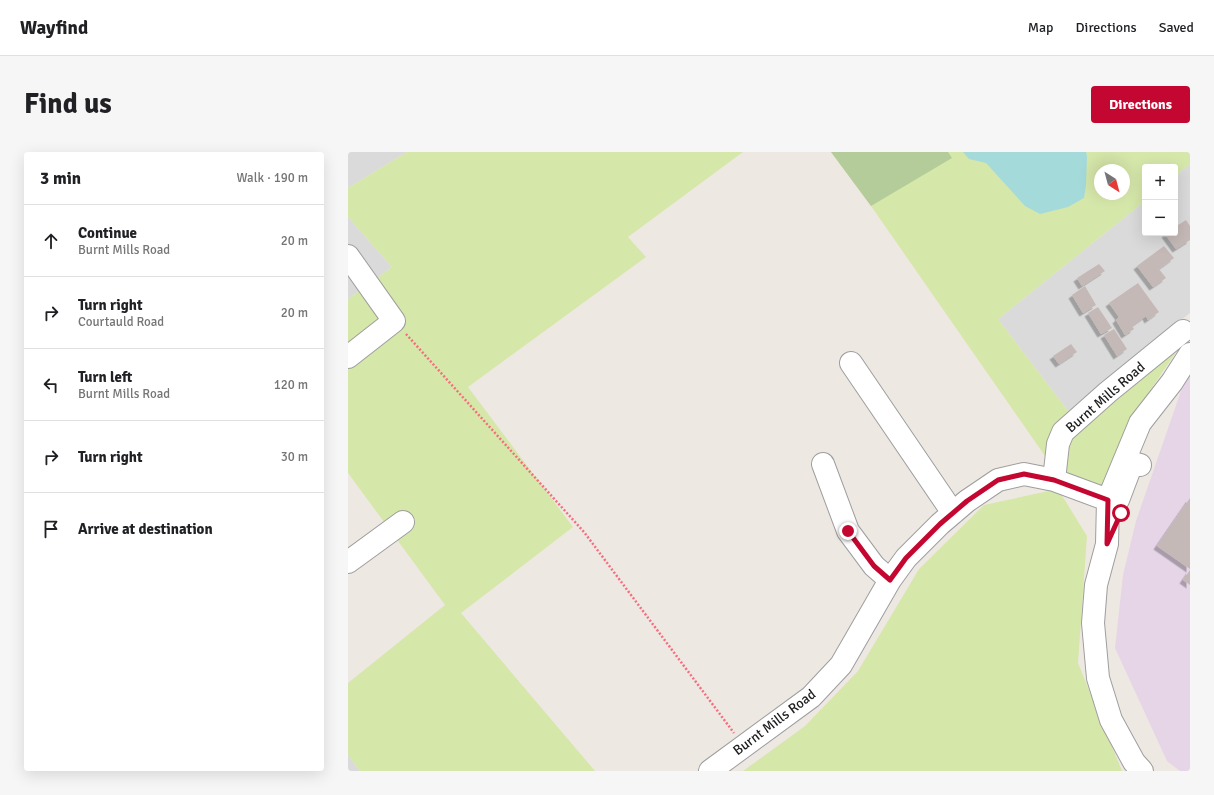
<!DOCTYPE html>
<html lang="en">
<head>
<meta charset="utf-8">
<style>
  :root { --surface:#fff; --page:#f6f6f6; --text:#202124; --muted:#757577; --line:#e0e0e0; --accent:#c40731 }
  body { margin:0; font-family:Signika,sans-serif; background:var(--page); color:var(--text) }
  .controls { position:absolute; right:12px; top:12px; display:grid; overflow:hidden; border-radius:4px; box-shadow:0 4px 16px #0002 }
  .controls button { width:36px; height:36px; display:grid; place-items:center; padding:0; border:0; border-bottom:1px solid var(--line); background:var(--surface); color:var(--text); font:20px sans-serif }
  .compass { position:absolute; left:746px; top:12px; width:36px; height:36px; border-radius:50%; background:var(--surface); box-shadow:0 4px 16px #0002; rotate:144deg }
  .stop { position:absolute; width:12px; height:12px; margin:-9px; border:3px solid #c40731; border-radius:50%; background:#fff }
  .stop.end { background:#c40731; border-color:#fff; box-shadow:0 1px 4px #0008 }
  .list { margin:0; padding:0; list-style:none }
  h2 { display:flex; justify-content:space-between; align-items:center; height:52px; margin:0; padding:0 16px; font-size:17px }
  h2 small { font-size:13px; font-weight:400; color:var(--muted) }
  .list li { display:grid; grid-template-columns:26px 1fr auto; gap:12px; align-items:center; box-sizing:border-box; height:72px; padding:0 16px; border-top:1px solid var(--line) }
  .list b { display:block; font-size:15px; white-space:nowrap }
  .list p { margin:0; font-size:13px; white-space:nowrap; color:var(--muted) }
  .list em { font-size:13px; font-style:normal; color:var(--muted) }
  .icon { flex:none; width:22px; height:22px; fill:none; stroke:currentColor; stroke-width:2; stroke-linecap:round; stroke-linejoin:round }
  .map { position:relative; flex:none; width:842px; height:619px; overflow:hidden; border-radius:4px }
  header { display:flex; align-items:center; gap:24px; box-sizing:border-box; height:56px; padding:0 20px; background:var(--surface); border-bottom:1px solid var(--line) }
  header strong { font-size:19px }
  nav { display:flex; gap:22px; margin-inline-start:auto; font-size:14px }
  .intro { display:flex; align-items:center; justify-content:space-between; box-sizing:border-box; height:96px; padding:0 24px }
  h1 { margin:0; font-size:28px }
  .button { padding:10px 18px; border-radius:4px; background:var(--accent); color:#fff; font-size:14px; font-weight:700 }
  main { display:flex; gap:24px; padding:0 24px }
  aside { flex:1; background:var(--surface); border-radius:4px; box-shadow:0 4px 16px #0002 }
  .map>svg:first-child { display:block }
  .residential { fill:#dbdada }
  .industrial { fill:#e6d5e7 }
  .grass { fill:#d6e7aa; fill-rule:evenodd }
  .forest { fill:#b4cc99 }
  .water { fill:#a5dadb }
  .building { fill:#c5b9b7; filter:url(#shadow) }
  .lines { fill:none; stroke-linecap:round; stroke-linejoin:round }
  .minor-casing { stroke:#9e9e9e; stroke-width:24 }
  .path { stroke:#f56d7e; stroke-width:2.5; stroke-dasharray:2 2; stroke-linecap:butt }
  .minor { stroke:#fff; stroke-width:22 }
  .route { stroke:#c40731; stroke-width:5 }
  .labels { text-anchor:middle; stroke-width:4; stroke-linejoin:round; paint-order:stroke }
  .street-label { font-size:14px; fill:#1d1d1d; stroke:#fff }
</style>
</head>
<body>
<header>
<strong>Wayfind</strong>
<nav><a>Map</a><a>Directions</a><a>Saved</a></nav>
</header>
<div class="intro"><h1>Find us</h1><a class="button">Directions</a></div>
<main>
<aside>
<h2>3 min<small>Walk · 190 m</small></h2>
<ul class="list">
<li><svg class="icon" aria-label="ahead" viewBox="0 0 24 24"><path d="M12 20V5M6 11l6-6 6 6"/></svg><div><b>Continue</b><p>Burnt Mills Road</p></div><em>20 m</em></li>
<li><svg class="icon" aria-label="right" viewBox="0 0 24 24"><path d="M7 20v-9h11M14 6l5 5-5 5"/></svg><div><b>Turn right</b><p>Courtauld Road</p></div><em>20 m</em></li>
<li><svg class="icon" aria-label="left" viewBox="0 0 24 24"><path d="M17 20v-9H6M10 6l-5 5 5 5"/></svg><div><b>Turn left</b><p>Burnt Mills Road</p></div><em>120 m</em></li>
<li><svg class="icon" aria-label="right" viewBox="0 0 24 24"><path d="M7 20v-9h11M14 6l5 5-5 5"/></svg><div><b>Turn right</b></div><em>30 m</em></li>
<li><svg class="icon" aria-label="arrive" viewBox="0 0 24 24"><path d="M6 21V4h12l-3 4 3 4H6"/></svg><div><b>Arrive at destination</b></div></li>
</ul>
</aside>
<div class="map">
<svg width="842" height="619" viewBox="0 0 842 619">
  <defs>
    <filter id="shadow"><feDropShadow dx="-3.5" dy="3.5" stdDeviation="0" flood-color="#0004"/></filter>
  </defs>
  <rect width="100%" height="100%" fill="#eee8e3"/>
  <path class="residential" d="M 0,0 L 59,0 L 0,36 Z
    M 842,12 L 842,161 L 720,259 L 650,167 L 797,49 L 797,81 L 827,81 L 827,24 Z
    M 0,65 L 44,115 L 0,147 Z
    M 0,603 L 12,619 L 0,619 Z"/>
  <path class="industrial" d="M 842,213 L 842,619 L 832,619 L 819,609 L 767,496 L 775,423 L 788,369 Z"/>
  <path class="grass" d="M 59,0 L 395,0 L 280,85 L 298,105 L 120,235 L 225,375 L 113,461 L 247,619 L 12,619 L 0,603 L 0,531 L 97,453 L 0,321 L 0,147 L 44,115 L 0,65 L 0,36 Z
    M 483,0 L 842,0 L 842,12 L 827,24 L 827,15 L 797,15 L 797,49 L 650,167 L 720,259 L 819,179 L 833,193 L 786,262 L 757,337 L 713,327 L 523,54 ZM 752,18 L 776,18 L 776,42 L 752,42 Z
    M 710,337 L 739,384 L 730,511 L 774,619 L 395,619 L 457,574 L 510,519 L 571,417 L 636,353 Z"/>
  <path class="forest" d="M 483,0 L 600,0 L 604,6 L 523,54 Z"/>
  <path class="water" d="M 615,0 L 738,0 L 739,4 L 738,34 L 736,46 L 720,55 L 692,62 L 677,54 L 638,11 L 621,7 Z"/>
  <path class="building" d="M 838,68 L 842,74 L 842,88 L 828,97 L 817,82 L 819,81 L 827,81 L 827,75 Z
    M 816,94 L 826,106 L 811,117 L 818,126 L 805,135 L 789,114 Z
    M 751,112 L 757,119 L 734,134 L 729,126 Z
    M 790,131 L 811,160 L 800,168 L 798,164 L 784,174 L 786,177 L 777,183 L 768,168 L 771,165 L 761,151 Z
    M 737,134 L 748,153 L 735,161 L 724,143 Z
    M 750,155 L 764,176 L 753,182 L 740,161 Z
    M 766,177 L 779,197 L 769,204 L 756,183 Z
    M 723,192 L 729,200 L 711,212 L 705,204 Z
    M 842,346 L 842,417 L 809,394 Z
    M 842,418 L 842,433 L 835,428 Z"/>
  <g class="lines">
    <g class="minor-casing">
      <path id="minor" d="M 0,104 L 46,169 L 0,205
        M 503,211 L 605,361
        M 475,312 L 500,379 L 526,414 L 542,428
        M 706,328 L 710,292 L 715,280 L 760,240 L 835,179
        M 0,410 L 55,370
        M 362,619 L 463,545 L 493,513 L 542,428 L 558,406 L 592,372 L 619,349 L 650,328 L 676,322 L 706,328 L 760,348 L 770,348 L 784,311 L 792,313
        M 794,619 L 786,610 L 763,568 L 750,526 L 745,471 L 748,433 L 759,392 L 760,348 L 792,271 L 824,230 L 842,202"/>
    </g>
    <path class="path" d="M 58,182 L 236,380 L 386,581"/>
    <use href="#minor" class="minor"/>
  </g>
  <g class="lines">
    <path class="route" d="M 500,379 L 526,414 L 542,428 L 558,406 L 592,372 L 619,349 L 650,328 L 676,322 L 706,328 L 760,348 L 759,392 L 773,361"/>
  </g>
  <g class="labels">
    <g class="street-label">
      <text transform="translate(757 245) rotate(-41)" y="5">Burnt Mills Road</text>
      <text transform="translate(426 570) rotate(-37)" y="5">Burnt Mills Road</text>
    </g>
  </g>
</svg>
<div class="controls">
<button>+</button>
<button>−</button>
</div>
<svg class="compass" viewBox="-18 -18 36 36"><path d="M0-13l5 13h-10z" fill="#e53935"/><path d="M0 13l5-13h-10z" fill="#757577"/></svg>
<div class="stop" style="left:773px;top:361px"></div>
<div class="stop end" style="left:500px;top:379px"></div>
</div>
</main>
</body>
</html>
